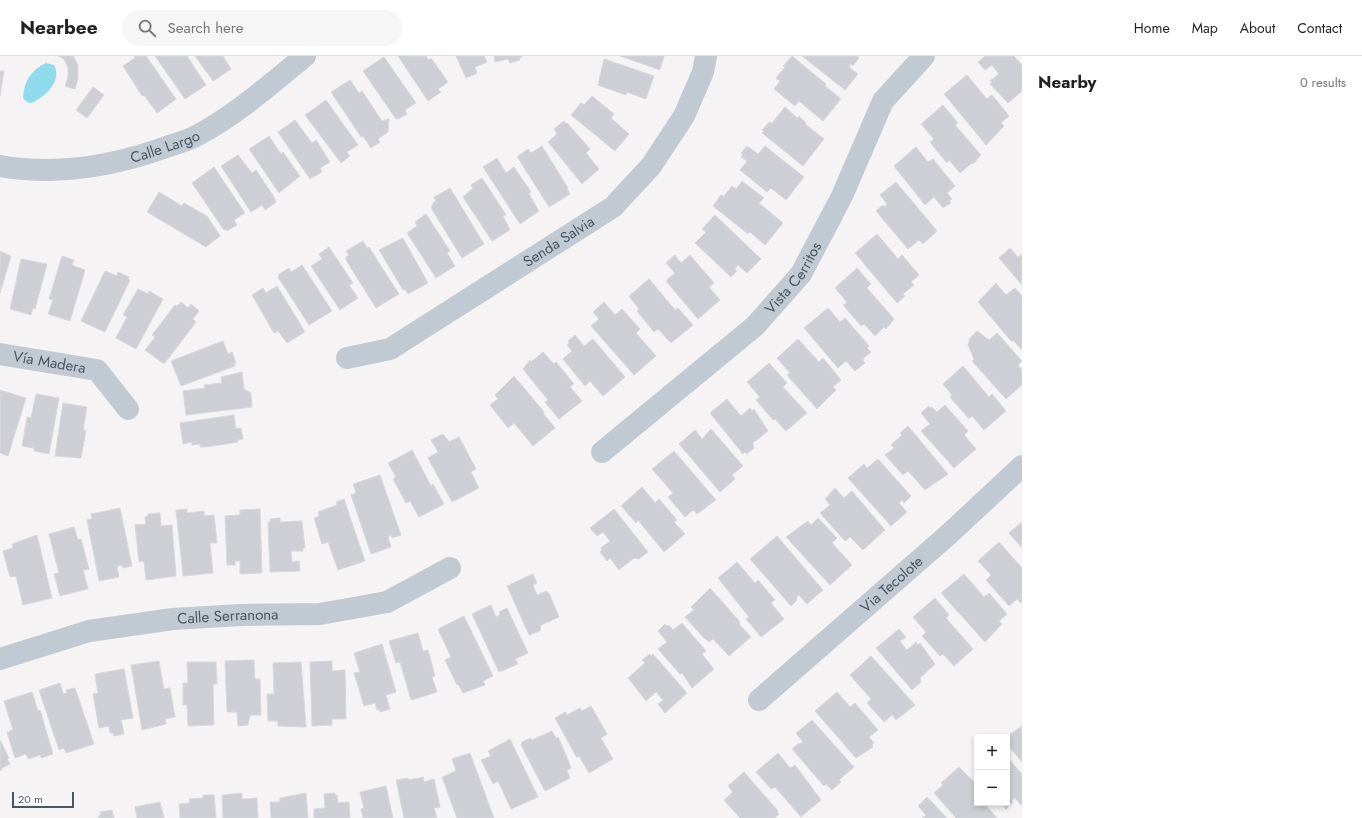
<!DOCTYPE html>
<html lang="en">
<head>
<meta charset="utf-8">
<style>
  :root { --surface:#fff; --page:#f6f6f6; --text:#222; --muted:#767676; --line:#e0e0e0 }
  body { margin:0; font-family:Jost,sans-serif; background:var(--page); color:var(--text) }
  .controls { position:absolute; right:12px; bottom:12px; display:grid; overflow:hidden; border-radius:0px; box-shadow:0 2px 6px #0003 }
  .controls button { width:36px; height:36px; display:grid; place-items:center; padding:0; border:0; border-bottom:1px solid var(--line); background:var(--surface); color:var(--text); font:20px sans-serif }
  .scale { position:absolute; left:12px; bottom:10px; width:62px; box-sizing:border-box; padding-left:4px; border:2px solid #4a5661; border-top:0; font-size:11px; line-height:14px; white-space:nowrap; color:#4a5661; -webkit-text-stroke:3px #fff; paint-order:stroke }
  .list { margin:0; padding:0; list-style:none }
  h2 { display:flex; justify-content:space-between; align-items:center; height:52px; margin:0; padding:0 16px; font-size:17px }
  h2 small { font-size:13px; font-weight:400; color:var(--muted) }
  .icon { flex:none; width:22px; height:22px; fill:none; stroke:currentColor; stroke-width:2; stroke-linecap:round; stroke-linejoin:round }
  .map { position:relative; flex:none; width:1022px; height:762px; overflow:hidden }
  header { display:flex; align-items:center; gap:24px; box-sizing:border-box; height:56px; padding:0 20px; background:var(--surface); border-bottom:1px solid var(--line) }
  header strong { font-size:19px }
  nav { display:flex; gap:22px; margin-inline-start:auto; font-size:14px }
  .search { width:280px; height:36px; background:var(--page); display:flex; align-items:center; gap:10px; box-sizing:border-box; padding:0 14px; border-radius:22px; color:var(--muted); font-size:15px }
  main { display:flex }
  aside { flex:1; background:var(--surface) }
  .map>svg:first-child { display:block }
  .water { fill:#90daee }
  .building { fill:#cdcfd5; stroke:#d7d9de }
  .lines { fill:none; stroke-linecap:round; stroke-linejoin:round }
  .minor { stroke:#c1cad2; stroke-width:22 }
  .labels { text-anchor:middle; stroke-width:3; stroke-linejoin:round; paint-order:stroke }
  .street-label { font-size:15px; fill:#4a5661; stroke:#fff }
</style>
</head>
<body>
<header>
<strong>Nearbee</strong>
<div class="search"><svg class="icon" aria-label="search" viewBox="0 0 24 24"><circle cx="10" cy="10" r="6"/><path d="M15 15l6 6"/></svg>Search here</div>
<nav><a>Home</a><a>Map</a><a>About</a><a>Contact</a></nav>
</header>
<main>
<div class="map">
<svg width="1022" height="762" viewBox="0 0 1022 762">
  <rect width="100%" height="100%" fill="#f5f3f3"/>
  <path class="water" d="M 46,7 L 54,9 C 63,25 44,42 31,47 L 27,46 L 23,42 C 24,25 31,14 46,7 Z"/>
  <path class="building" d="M 58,0 L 73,0 L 78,9 L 78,23 L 75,33 L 65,30 L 68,21 L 68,12 L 64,3 Z
    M 134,0 L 146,0 L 176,43 L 157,57 L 144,39 L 142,40 L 123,10 L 135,2 Z
    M 155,0 L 187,0 L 206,29 L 185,43 Z
    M 195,0 L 223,0 L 231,13 L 213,25 Z
    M 398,0 L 426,0 L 429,4 L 431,2 L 448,26 L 438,33 L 441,36 L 428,45 Z
    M 456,0 L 484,0 L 487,6 L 475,11 L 477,17 L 466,22 Z
    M 494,0 L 521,0 L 522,1 L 519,2 L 520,4 L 510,7 L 508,3 L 495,6 Z
    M 620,0 L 664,0 L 660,14 Z
    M 792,0 L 826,28 L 825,30 L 841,43 L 823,65 L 799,45 L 795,50 L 774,33 L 780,25 L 776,22 L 785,11 L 783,10 Z
    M 802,0 L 857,0 L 859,2 L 853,10 L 851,8 L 849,11 L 858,18 L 845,34 Z
    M 985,0 L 1014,0 L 1022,9 L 1022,35 L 1008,47 L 990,28 L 992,27 L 990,25 L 999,18 L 992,9 L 985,14 L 978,6 Z
    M 384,1 L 416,47 L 405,54 L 407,58 L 398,63 L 398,62 L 396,63 L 363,15 Z
    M 604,3 L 654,20 L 646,43 L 627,36 L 626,39 L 598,29 Z
    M 0,15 L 4,15 L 0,40 Z
    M 967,19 L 987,43 L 992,39 L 1009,60 L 1001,67 L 1004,70 L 986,89 L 944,38 Z
    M 350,24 L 359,37 L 362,35 L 382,65 L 389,63 L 388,76 L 378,83 L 380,86 L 371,92 L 363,80 L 361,81 L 331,36 Z
    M 93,31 L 104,39 L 87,62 L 76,54 Z
    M 592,40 L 614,58 L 611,62 L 629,78 L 615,95 L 571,59 L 581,47 L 584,49 Z
    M 326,44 L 358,89 L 347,96 L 350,100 L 341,107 L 305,59 Z
    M 943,49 L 958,67 L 955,69 L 981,99 L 973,108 L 972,107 L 960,117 L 949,104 L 947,107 L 930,86 L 934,83 L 921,68 Z
    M 785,51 L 797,62 L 799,60 L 806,67 L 805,68 L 824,83 L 803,110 L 762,77 L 764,75 L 762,74 L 769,66 L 772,67 Z
    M 295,64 L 312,87 L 316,84 L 330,106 L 320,112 L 322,116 L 310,123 L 278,76 Z
    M 564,65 L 566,68 L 567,67 L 590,93 L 586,97 L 599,113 L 582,128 L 548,86 L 557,78 L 554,73 Z
    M 269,80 L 281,98 L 283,96 L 300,120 L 279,137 L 249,93 Z
    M 542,90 L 568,132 L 567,133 L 570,138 L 549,151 L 518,102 L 518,100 L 528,93 L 531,97 Z
    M 747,90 L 758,98 L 765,90 L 804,121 L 786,144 L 771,132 L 767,136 L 740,114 L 747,105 L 741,101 L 743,98 L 741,97 Z
    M 916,91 L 928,106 L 933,103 L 955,130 L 947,137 L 952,143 L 949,145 L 951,147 L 943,152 L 934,141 L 925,149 L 894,110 Z
    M 238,99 L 252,117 L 256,114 L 274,141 L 276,146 L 265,154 L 262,149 L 251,156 L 221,110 Z
    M 497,102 L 506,117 L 514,111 L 531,136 L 529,138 L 539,155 L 520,168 L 483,111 Z
    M 214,111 L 245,157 L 234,164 L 237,169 L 227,175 L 226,173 L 224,174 L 192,127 Z
    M 482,122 L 506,159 L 503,160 L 510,174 L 492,185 L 463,141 L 473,132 L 471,129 Z
    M 742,125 L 764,142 L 759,147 L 783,167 L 765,189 L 750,176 L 748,178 L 713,150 L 721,139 L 724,140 L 732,130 L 736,133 Z
    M 896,126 L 937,175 L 923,188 L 919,184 L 908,193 L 876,155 L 883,149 L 885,151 L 887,148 L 880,139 Z
    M 450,132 L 484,188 L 462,202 L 431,152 L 433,147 L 436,145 L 434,141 Z
    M 159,136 L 182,150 L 184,147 L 207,160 L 220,180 L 206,191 L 147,156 Z
    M 426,158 L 450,195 L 447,197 L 455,210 L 436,222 L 407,177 L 417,170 L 415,166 Z
    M 715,159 L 761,203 L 747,217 L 738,209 L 735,213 L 737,215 L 731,221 L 695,187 L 706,176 L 702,173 Z
    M 877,178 L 898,203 L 902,199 L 919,219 L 911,226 L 914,229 L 903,238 L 905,240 L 897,247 L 855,197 Z
    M 403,182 L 428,227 L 408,238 L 405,233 L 403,234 L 379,194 Z
    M 363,185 L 368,193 L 369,191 L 399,238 L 376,252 L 346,204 L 346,201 L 349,199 L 346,195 Z
    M 329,191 L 353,227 L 349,229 L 358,242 L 340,254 L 311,210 L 322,203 L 319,198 Z
    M 1010,192 L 1018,201 L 1022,198 L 1022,229 L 999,202 Z
    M 0,195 L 11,200 L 0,237 Z
    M 675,199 L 681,207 L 690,199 L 714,227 L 709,231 L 720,244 L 698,263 L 666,225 L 675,217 L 666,207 Z
    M 62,200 L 74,204 L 72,209 L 85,214 L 70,265 L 48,258 L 53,244 L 49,243 Z
    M 21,203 L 47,208 L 35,253 L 33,252 L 31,259 L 10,253 Z
    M 302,209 L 332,255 L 309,269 L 278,221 L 279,218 L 289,212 L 291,216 Z
    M 857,212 L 871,228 L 867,232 L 894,263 L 886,273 L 884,271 L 875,280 L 864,268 L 861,270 L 843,249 L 847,246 L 835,232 Z
    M 105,215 L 117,220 L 118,216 L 129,221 L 128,223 L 130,224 L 105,276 L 81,265 Z
    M 649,223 L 675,254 L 678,252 L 693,269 L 671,287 L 658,273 L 654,276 L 637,255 L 639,253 L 629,240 Z
    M 996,227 L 1006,239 L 1015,232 L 1022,240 L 1022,294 L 1013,284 L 1012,286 L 978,246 Z
    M 277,230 L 305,276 L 287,287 L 278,275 L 274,277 L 252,239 L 263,232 L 266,237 Z
    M 138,233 L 148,238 L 149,235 L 163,243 L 136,293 L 116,282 L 127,261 L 123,259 Z
    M 181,246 L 188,252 L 191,248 L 199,255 L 193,263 L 196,266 L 164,308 L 145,294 L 155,281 L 152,279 L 175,249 L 177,250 Z
    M 604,246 L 615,259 L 622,253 L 640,273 L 636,277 L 656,300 L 634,319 L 591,270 L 599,263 L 593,256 Z
    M 828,252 L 840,266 L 845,262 L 869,290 L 867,292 L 871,296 L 864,302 L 863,305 L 865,307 L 855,315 L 846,305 L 838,312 L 804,272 Z
    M 977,275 L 989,284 L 997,277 L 1022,305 L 1018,309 L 1022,314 L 1022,329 L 1006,343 L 972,305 L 974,303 L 968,289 L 970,282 Z
    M 575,279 L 584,290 L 593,283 L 625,321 L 603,340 L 590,325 L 585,330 L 563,303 L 572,295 L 567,289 L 569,287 L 568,285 Z
    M 798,283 L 819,306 L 823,302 L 841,324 L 833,331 L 836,334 L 817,353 L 787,319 L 790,317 L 777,302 Z
    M 223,285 L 228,298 L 232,296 L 236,307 L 234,307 L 235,310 L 181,330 L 171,305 Z
    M 543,296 L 554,308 L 556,306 L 574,328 L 570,331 L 582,345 L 559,363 L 545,346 L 548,344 L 523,313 L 530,304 L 531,306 Z
    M 769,307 L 787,327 L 783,331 L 807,357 L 786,375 L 775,363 L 773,364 L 756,344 L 760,341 L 747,326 Z
    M 963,310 L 989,341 L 992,338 L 1006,355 L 984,374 L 972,360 L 969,363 L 950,341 L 952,339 L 943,328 Z
    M 242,316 L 244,333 L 251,337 L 252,351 L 186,359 L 183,335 L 205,332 L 204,329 L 222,327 L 221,321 Z
    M 514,320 L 544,356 L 543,357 L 555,372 L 533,390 L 514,367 L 508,372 L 490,349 L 498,343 L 495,339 Z
    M 0,334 L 26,342 L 8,400 L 0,397 Z
    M 36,338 L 59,342 L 49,398 L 34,395 L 34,392 L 22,390 L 27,361 L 31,362 Z
    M 727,343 L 741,360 L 750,352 L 752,355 L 754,353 L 768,375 L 753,387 L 754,392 L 747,398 L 745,396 L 743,398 L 710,357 Z
    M 63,347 L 87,351 L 83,374 L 86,374 L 81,402 L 55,400 Z
    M 945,349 L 968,375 L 964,379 L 976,393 L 954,412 L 921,375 L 930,368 L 921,357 L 929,350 L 930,352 L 932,351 L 937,356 Z
    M 234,359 L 236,373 L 241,372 L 243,383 L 237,384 L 238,386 L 206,391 L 200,391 L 200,388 L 192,389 L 192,386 L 183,388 L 180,367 Z
    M 908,370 L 948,418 L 925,434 L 908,415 L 903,419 L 885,399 L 894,392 L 891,389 L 902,379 L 900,377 Z
    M 711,373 L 743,410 L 732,419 L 735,423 L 720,436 L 679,388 L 695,374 L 702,383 Z
    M 443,378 L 449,386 L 459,381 L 476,413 L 471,416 L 479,432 L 452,446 L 428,402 L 438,396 L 431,384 Z
    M 412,394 L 431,430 L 433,428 L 444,448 L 419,461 L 410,445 L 406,447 L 393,423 L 396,421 L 388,407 Z
    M 674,395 L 716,444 L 697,458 L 693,454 L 685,461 L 668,441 L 673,437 L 652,413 Z
    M 878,403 L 911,440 L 904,447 L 902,444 L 899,447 L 907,456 L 891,470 L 848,422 L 864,408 L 867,412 Z
    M 380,419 L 401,479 L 392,482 L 391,479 L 388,481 L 391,491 L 371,498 L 351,439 L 356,437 L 353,428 Z
    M 642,431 L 655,447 L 659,443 L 677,464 L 674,466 L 685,478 L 664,496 L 638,464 L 636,467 L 621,450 Z
    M 835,432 L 844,442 L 852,435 L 885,474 L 863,494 L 850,481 L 845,485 L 820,457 L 830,449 L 825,443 Z
    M 344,443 L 365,505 L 338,514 L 328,486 L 322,488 L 314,462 L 319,460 L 318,456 L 337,449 L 336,446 Z
    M 120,452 L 132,510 L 123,512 L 122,509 L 117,510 L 119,521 L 99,525 L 87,464 L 92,463 L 91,458 Z
    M 187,453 L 187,457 L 204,455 L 204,460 L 214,459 L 217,487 L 210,487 L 213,517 L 183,520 L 176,454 Z
    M 260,453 L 262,517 L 240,518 L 240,505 L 235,505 L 235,509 L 227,509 L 225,460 L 240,459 L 240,454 Z
    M 614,453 L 648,496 L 639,503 L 634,502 L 619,514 L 610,502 L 607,505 L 600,496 L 602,494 L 601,492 L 610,485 L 603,476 L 597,480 L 590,472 Z
    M 160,457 L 161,470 L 172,469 L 176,520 L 146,524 L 144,505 L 139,506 L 135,469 L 146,468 L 145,461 L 148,460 L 148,458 Z
    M 280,462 L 280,466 L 302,465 L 305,492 L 303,492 L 303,495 L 291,495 L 292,506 L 299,505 L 300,515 L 270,516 L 268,466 L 270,466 L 270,463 Z
    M 818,462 L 837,482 L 832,487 L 852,509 L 830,529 L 786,481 L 808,465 L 811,469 Z
    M 1022,466 L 1022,492 L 1009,477 Z
    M 74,471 L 78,484 L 81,483 L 89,513 L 83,514 L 88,533 L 60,540 L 54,518 L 59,517 L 49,478 Z
    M 37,479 L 52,542 L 23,549 L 16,520 L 10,521 L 3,495 L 13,492 L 12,488 Z
    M 777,480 L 823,534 L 807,548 L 799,539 L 796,542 L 797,544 L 791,550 L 750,503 Z
    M 999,486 L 1022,512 L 1022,548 L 1017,543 L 1009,550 L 986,524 L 991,519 L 978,505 Z
    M 737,506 L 755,527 L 758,524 L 775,544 L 771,547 L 784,563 L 761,581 L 746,563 L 749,561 L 718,522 Z
    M 533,518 L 537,527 L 533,529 L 537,539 L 547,535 L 547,537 L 549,537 L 559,561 L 541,569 L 540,575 L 529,579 L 507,530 Z
    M 964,518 L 984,541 L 989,537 L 1007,558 L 999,565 L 1002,568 L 985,586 L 941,537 Z
    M 710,532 L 740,566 L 739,568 L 751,581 L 729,600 L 713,583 L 709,586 L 704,582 L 685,561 L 694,554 L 691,551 Z
    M 935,542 L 949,559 L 946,562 L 973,593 L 954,610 L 943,598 L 940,600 L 922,580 L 926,576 L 913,561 Z
    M 491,549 L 496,561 L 500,559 L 499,556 L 507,552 L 528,597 L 515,603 L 518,608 L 499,616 L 472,558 Z
    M 464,560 L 493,620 L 483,625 L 485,629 L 463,637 L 458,628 L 457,629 L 445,604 L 451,601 L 438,573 Z
    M 682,567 L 706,595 L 702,598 L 714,613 L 692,632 L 682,617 L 680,618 L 658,593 L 667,586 L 658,575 L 665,568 L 667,570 L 669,569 L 673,574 Z
    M 899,573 L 906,581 L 900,585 L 907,594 L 916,586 L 918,589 L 920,587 L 935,608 L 920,622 L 921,626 L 912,634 L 876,592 Z
    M 418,577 L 423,595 L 428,594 L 435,620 L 432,621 L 437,636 L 411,644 L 400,606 L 396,607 L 389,585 Z
    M 382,588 L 396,636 L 386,639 L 390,653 L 380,656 L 379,653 L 377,654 L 375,647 L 364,650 L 354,617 L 360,616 L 354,597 Z
    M 650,598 L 651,600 L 653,598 L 687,637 L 665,657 L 658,648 L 663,644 L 656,636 L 646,645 L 628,622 L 645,607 L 642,604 Z
    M 871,600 L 915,649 L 896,664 L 892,659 L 884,666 L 867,647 L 871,643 L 850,619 Z
    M 254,604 L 255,623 L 260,623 L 261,659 L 250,659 L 248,669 L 238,670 L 237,656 L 227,656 L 225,605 Z
    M 159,605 L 164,633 L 170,632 L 175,661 L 165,663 L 166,668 L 142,674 L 131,609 Z
    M 332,605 L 332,615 L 345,614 L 346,663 L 332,663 L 332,669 L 312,670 L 310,606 Z
    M 187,606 L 216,606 L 217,628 L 213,628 L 214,669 L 188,670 L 187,649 L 183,649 L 183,627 L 188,627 Z
    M 301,606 L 306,671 L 278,670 L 278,665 L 268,665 L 267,638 L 274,638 L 273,607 Z
    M 124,613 L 133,662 L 121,664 L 124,678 L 114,680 L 113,677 L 110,677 L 109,670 L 99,672 L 93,638 L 98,637 L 95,618 Z
    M 60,627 L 63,638 L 67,637 L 66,634 L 75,632 L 94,688 L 66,697 L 64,692 L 59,694 L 39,634 Z
    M 32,636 L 38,655 L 40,654 L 53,698 L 41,702 L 41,699 L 28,703 L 26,698 L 15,702 L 7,676 L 13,674 L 4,645 Z
    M 837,636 L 850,651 L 855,647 L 878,674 L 869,681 L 874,687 L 872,688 L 873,691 L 856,702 L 815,655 Z
    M 591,650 L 607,678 L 601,682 L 613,703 L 589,717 L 579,700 L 577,702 L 555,662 L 565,656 L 567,659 L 580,652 L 582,655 Z
    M 812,664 L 854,711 L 839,724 L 841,726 L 832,734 L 826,728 L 824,730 L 792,693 L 799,687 L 800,688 L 803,686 L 796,677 Z
    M 1022,670 L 1022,706 L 1007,688 L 1006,681 Z
    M 552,675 L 556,682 L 558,681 L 566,699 L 571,712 L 567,714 L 570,722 L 545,735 L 521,689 L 522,686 L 531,682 L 532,684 Z
    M 510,683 L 538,741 L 511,753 L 498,725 L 493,728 L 481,704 L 491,700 L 488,695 Z
    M 0,684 L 9,702 L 7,703 L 10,708 L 2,712 L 2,714 L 0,715 Z
    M 470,697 L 494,762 L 457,762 L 442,721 L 456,715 L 452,703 Z
    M 778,697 L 790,712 L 795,709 L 821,744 L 801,761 L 775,731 L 771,733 L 756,716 Z
    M 1007,701 L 1022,718 L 1022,750 L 1015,742 L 1012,744 L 1013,746 L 1006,753 L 1001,747 L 1007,747 Z
    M 959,711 L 977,729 L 977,747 L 984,747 L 997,762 L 956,762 L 934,737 L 943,729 L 941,727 Z
    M 744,716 L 778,755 L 777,756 L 779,758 L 775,762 L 740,762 L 724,744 L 733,736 L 728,730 Z
    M 423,721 L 424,726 L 434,723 L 440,751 L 434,752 L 437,762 L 404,762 L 396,724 L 408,722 L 409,724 Z
    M 386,730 L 393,762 L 363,762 L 361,753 L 364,752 L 360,736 Z
    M 242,737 L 242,743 L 257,742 L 258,762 L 223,762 L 222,739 Z
    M 306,737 L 308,762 L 271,762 L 270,746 L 280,746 L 280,742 Z
    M 335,737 L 335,739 L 337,739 L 338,747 L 349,746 L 350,762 L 314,762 L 314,753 L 325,752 L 324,738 Z
    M 203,739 L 214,739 L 216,762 L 180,762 L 179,748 L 190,747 L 189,743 L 203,742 Z
    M 927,741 L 947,762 L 922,762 L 926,759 L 918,750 Z
    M 160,746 L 164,762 L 137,762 L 135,751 Z
    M 112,754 L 114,762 L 99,762 L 98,760 L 101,759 L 100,756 Z"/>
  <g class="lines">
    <g class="minor">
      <path id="s1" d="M 0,110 C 58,120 115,110 169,90 C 179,87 189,84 198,79 C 237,58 271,28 305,0"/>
      <path id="s2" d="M 0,298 L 97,314 L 128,353"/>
      <path id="s3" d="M 347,302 L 390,293 L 613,151 L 651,110 L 684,60 L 703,16 L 706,0"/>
      <path id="s4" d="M 602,396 L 755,270 L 801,218 L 842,140 L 883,45 L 924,0"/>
      <path id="s5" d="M 0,603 L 89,575 L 173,563 L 241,559 L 320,558 L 387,546 L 450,512"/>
      <path id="s6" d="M 759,644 L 948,479 L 1022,410"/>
    </g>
  </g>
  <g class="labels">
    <g class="street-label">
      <text dy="5" stroke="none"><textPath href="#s1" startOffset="168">Calle Largo</textPath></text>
      <text dy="5" stroke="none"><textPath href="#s3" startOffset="244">Senda Salvia</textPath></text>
      <text dy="5" stroke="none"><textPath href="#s4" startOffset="260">Vista Cerritos</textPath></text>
      <text dy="5" stroke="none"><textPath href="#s2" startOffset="50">Vía Madera</textPath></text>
      <text dy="5" stroke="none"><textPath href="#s6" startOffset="176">Via Tecolote</textPath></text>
      <text dy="5" stroke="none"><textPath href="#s5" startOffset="233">Calle Serranona</textPath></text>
    </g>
  </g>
</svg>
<div class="controls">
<button>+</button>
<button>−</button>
</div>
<div class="scale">20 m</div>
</div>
<aside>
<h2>Nearby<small>0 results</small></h2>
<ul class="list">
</ul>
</aside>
</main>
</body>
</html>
